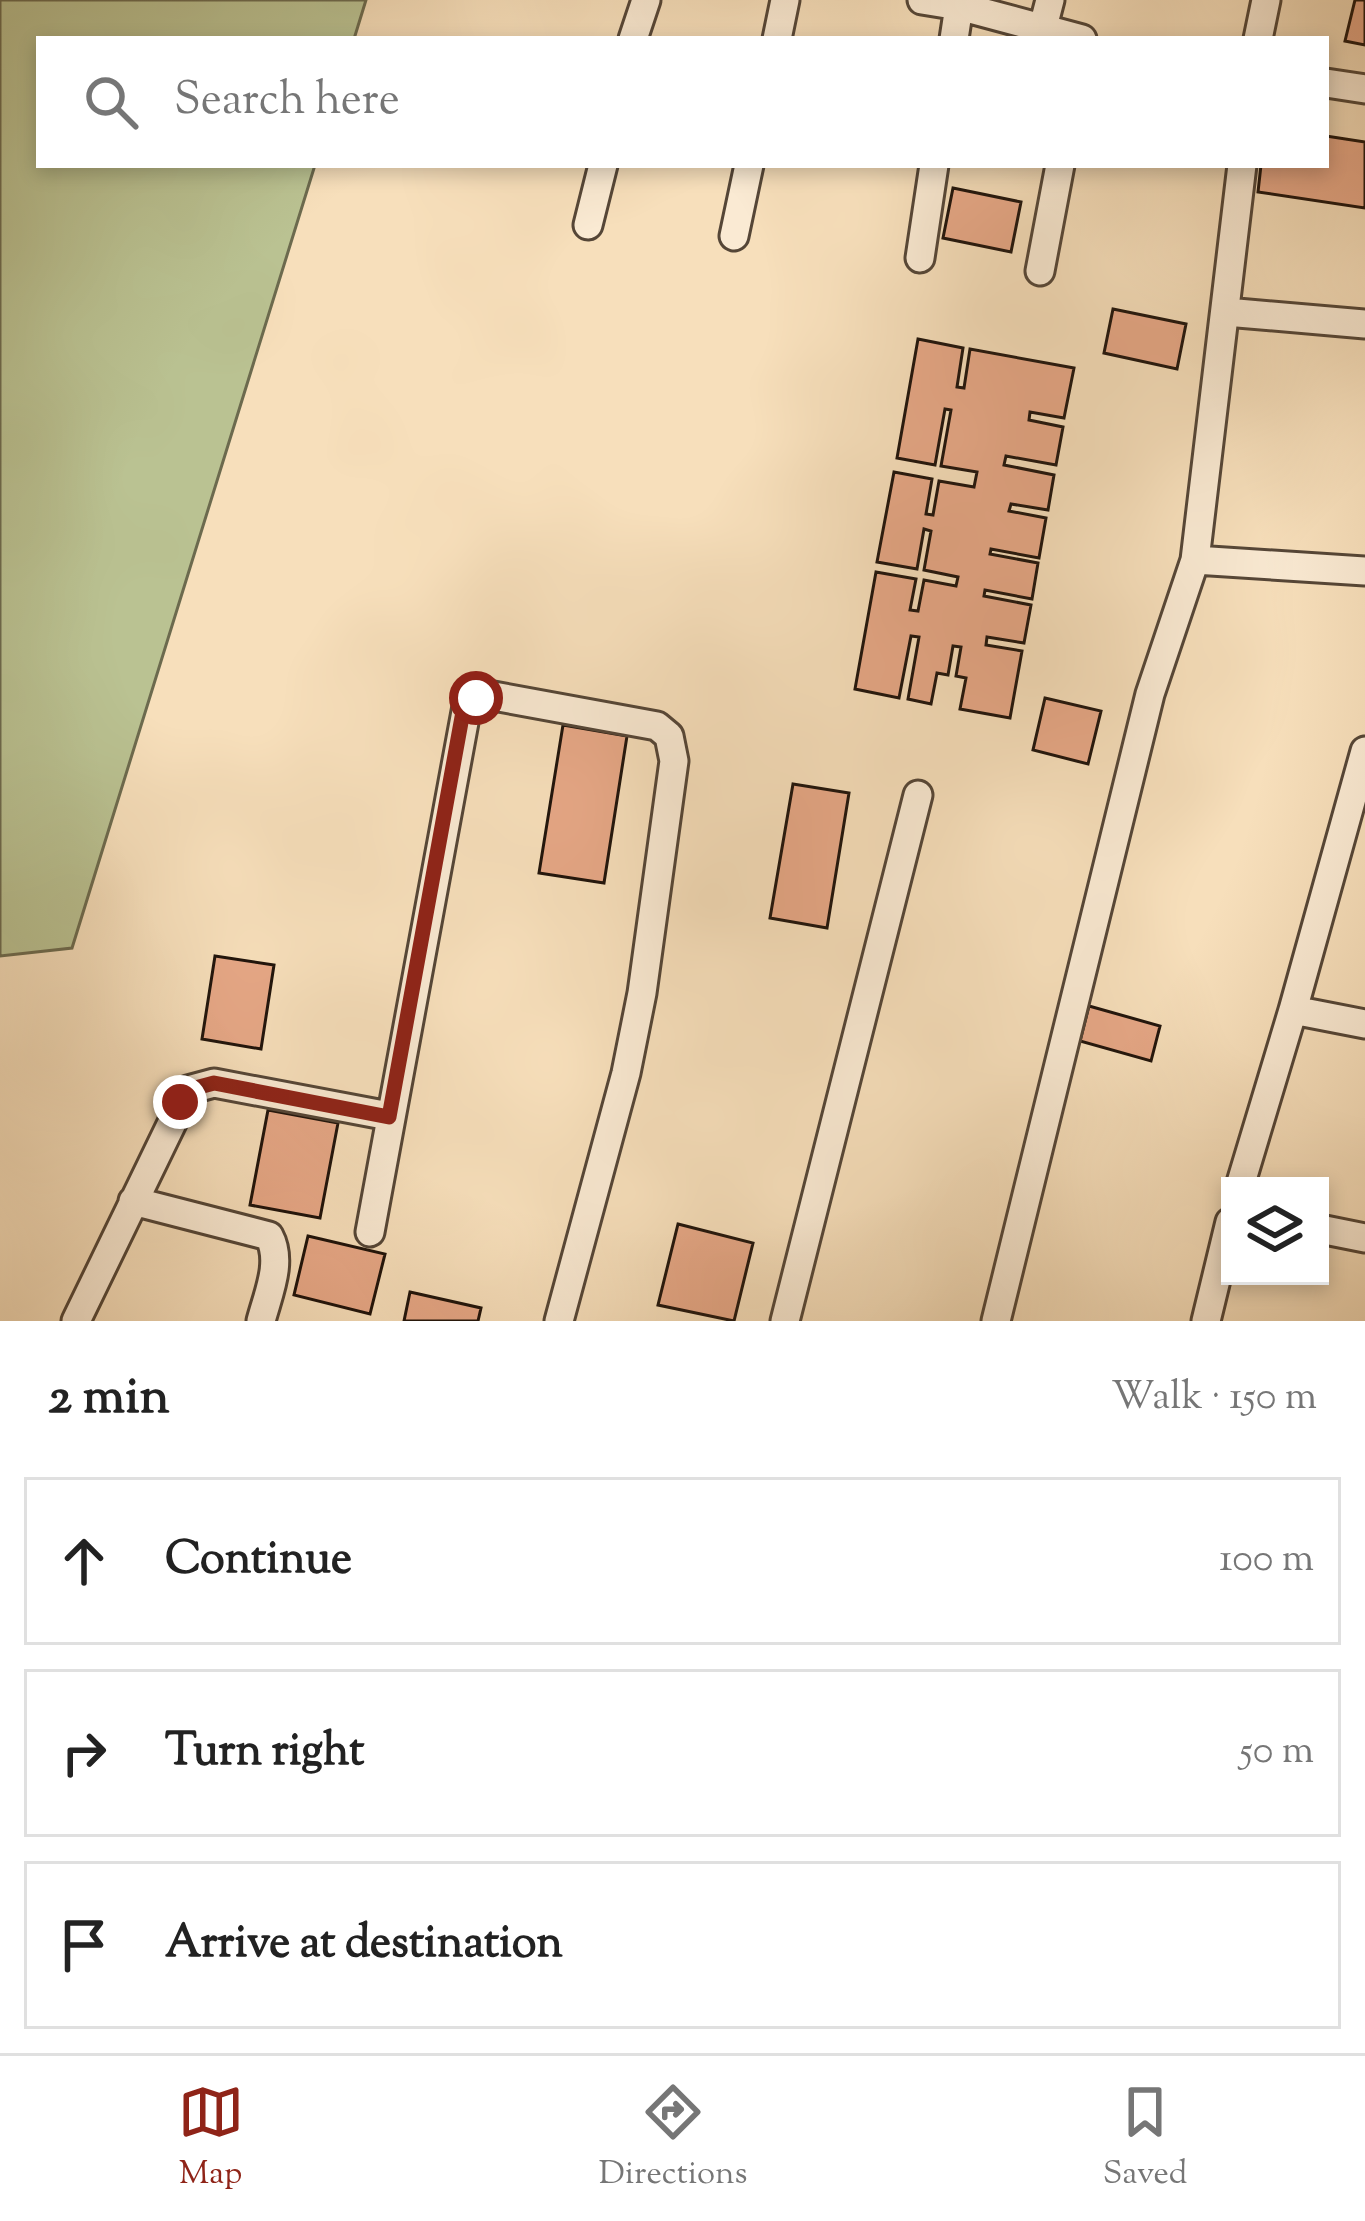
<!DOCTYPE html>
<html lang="en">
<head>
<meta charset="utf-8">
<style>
  :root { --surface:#fff; --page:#f2f2f2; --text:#222; --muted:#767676; --line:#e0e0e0; --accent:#8f2418 }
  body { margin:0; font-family:"Sorts Mill Goudy",serif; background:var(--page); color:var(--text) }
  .controls { position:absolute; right:36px; bottom:36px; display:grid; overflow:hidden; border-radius:0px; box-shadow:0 6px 18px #0003 }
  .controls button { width:108px; height:108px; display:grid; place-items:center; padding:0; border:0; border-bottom:3px solid var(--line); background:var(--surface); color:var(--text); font:60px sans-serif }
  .stop { position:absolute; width:36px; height:36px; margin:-27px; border:9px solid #8f2418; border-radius:50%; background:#fff }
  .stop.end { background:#8f2418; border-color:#fff; box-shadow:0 3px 12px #0008 }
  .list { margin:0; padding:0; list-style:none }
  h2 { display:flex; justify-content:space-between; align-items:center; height:156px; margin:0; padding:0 48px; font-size:51px }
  h2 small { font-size:39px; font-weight:400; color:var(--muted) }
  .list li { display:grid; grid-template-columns:78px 1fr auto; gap:36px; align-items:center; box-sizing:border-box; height:168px; margin:0 24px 24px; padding:0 24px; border:3px solid var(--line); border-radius:0px }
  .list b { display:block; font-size:45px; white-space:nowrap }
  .list em { font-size:39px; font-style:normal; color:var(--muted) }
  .icon { flex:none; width:66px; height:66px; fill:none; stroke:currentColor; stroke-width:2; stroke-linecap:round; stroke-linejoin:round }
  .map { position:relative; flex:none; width:1365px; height:1321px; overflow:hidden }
  .search { position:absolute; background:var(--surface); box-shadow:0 6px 18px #0003; left:36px; right:36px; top:36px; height:132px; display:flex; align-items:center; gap:30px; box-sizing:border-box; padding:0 42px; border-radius:0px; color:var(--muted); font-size:45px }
  .sheet { height:732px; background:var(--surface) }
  nav { display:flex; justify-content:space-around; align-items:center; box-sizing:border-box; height:168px; border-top:3px solid var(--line); background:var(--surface); font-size:33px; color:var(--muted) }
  nav a { display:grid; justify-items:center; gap:6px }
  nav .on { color:var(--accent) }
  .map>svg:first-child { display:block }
  .green { fill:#bac292; stroke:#6c6a4e; stroke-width:3 }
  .building { fill:#e7a887; stroke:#1f130b; stroke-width:3 }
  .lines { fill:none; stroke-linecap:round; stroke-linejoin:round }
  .street-casing { stroke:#554637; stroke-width:33 }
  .street { stroke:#faead3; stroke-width:27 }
  .route { stroke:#8f2418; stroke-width:15 }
</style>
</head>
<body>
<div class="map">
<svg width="1365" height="1321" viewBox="0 0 1365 1321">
  <rect width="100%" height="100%" fill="#f7dfbb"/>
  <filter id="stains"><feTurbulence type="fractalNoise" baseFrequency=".00167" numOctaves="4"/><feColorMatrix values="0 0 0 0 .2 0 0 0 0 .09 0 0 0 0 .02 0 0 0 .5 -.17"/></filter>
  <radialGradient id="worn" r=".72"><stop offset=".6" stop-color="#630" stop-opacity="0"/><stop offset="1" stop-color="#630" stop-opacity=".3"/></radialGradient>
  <path class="green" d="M 0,0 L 366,0 L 354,39 L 39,39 L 39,165 L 315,165 L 72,948 L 0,956 Z"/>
  <path class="building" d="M 1355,0 L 1365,0 L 1365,45 L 1345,41 Z
    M 1326,136 L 1365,142 L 1365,208 L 1258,192 L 1261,165 L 1326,165 Z
    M 953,188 L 1021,202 L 1011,252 L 943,238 Z
    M 1113,309 L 1186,324 L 1177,369 L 1104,353 Z
    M 918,339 L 963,348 L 957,387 L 964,388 L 970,349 L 1074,368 L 1064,418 L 1030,412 L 1029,420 L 1063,427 L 1056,465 L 1006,456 L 1004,465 L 1054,475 L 1048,510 L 1011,504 L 1009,511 L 1046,518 L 1039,558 L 991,549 L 990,554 L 1038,563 L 1032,599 L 985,590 L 984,596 L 1031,605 L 1024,643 L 987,637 L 986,645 L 1022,651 L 1010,718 L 960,709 L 966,678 L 956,676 L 961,647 L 953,646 L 948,675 L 937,673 L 931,704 L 908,699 L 919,637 L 911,636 L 899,698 L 855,689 L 876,572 L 916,579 L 910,610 L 918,611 L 924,580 L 956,586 L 958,577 L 924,570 L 931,531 L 924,529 L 917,569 L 877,562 L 894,472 L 932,479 L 926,514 L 933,515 L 939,481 L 974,487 L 977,472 L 941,466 L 951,410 L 945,409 L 935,465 L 897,458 Z
    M 1045,698 L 1101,711 L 1088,764 L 1033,750 Z
    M 563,725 L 627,736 L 604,883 L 539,873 Z
    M 793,784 L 849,793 L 827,928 L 770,918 Z
    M 215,956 L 274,965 L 261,1049 L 202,1039 Z
    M 1089,1006 L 1160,1026 L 1151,1061 L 1080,1041 Z
    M 268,1110 L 338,1123 L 320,1218 L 250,1205 Z
    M 678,1224 L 753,1243 L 734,1321 L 658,1305 Z
    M 308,1236 L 385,1254 L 370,1314 L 294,1295 Z
    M 410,1292 L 481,1308 L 478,1321 L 404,1321 Z"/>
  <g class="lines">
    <g class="street-casing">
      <path id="street" d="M 922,0 L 959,6 L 1082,39
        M 1042,31 L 1050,0
        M 633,39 L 646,0
        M 777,39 L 785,0
        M 954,39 L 959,6
        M 1258,39 L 1266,0
        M 1326,83 L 1365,89
        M 588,225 L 603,165
        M 734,236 L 749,165
        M 920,258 L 934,165
        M 1040,271 L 1060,165
        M 1226,312 L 1365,324
        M 1195,560 L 1365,571
        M 1293,1010 L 1365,751
        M 1240,1186 L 1293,1010 L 1365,1024
        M 133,1201 L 269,1236 C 283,1262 268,1294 261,1321
        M 1320,1229 L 1365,1238
        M 370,1232 L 467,706 L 476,698 L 488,695 L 657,726 L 669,736 L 674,761 L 642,993 L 626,1073 L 559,1321
        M 76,1321 L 188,1090 L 214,1083 L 389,1116
        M 785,1321 L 918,795
        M 996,1321 L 1150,694 L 1195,560 L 1242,165
        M 1206,1321 L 1230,1222"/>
    </g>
    <use href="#street" class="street"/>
  </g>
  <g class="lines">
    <path class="route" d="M 180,1102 L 188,1090 L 214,1083 L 389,1117 L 462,717 L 476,698"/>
  </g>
  <rect width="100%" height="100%" filter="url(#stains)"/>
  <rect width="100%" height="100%" fill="url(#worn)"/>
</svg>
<div class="controls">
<button><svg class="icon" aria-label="layers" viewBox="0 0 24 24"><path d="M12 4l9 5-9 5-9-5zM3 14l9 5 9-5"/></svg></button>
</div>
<div class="stop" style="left:476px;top:698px"></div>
<div class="stop end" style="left:180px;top:1102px"></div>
<div class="search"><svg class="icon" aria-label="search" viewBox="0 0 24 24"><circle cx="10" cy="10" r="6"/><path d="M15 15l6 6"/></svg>Search here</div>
</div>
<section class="sheet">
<h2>2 min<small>Walk · 150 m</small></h2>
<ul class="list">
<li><svg class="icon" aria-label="ahead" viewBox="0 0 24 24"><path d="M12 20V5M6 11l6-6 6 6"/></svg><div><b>Continue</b></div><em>100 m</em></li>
<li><svg class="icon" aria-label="right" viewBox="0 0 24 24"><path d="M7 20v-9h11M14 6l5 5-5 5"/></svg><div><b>Turn right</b></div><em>50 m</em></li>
<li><svg class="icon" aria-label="arrive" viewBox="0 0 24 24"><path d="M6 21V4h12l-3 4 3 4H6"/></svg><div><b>Arrive at destination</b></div></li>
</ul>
</section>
<nav>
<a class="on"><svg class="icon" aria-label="map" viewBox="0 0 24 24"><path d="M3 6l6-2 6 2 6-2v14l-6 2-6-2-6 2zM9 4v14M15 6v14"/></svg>Map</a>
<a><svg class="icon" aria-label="directions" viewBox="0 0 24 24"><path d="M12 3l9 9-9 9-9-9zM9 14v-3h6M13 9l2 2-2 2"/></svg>Directions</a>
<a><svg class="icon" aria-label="saved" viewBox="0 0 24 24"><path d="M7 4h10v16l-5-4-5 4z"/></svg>Saved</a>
</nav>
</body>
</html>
